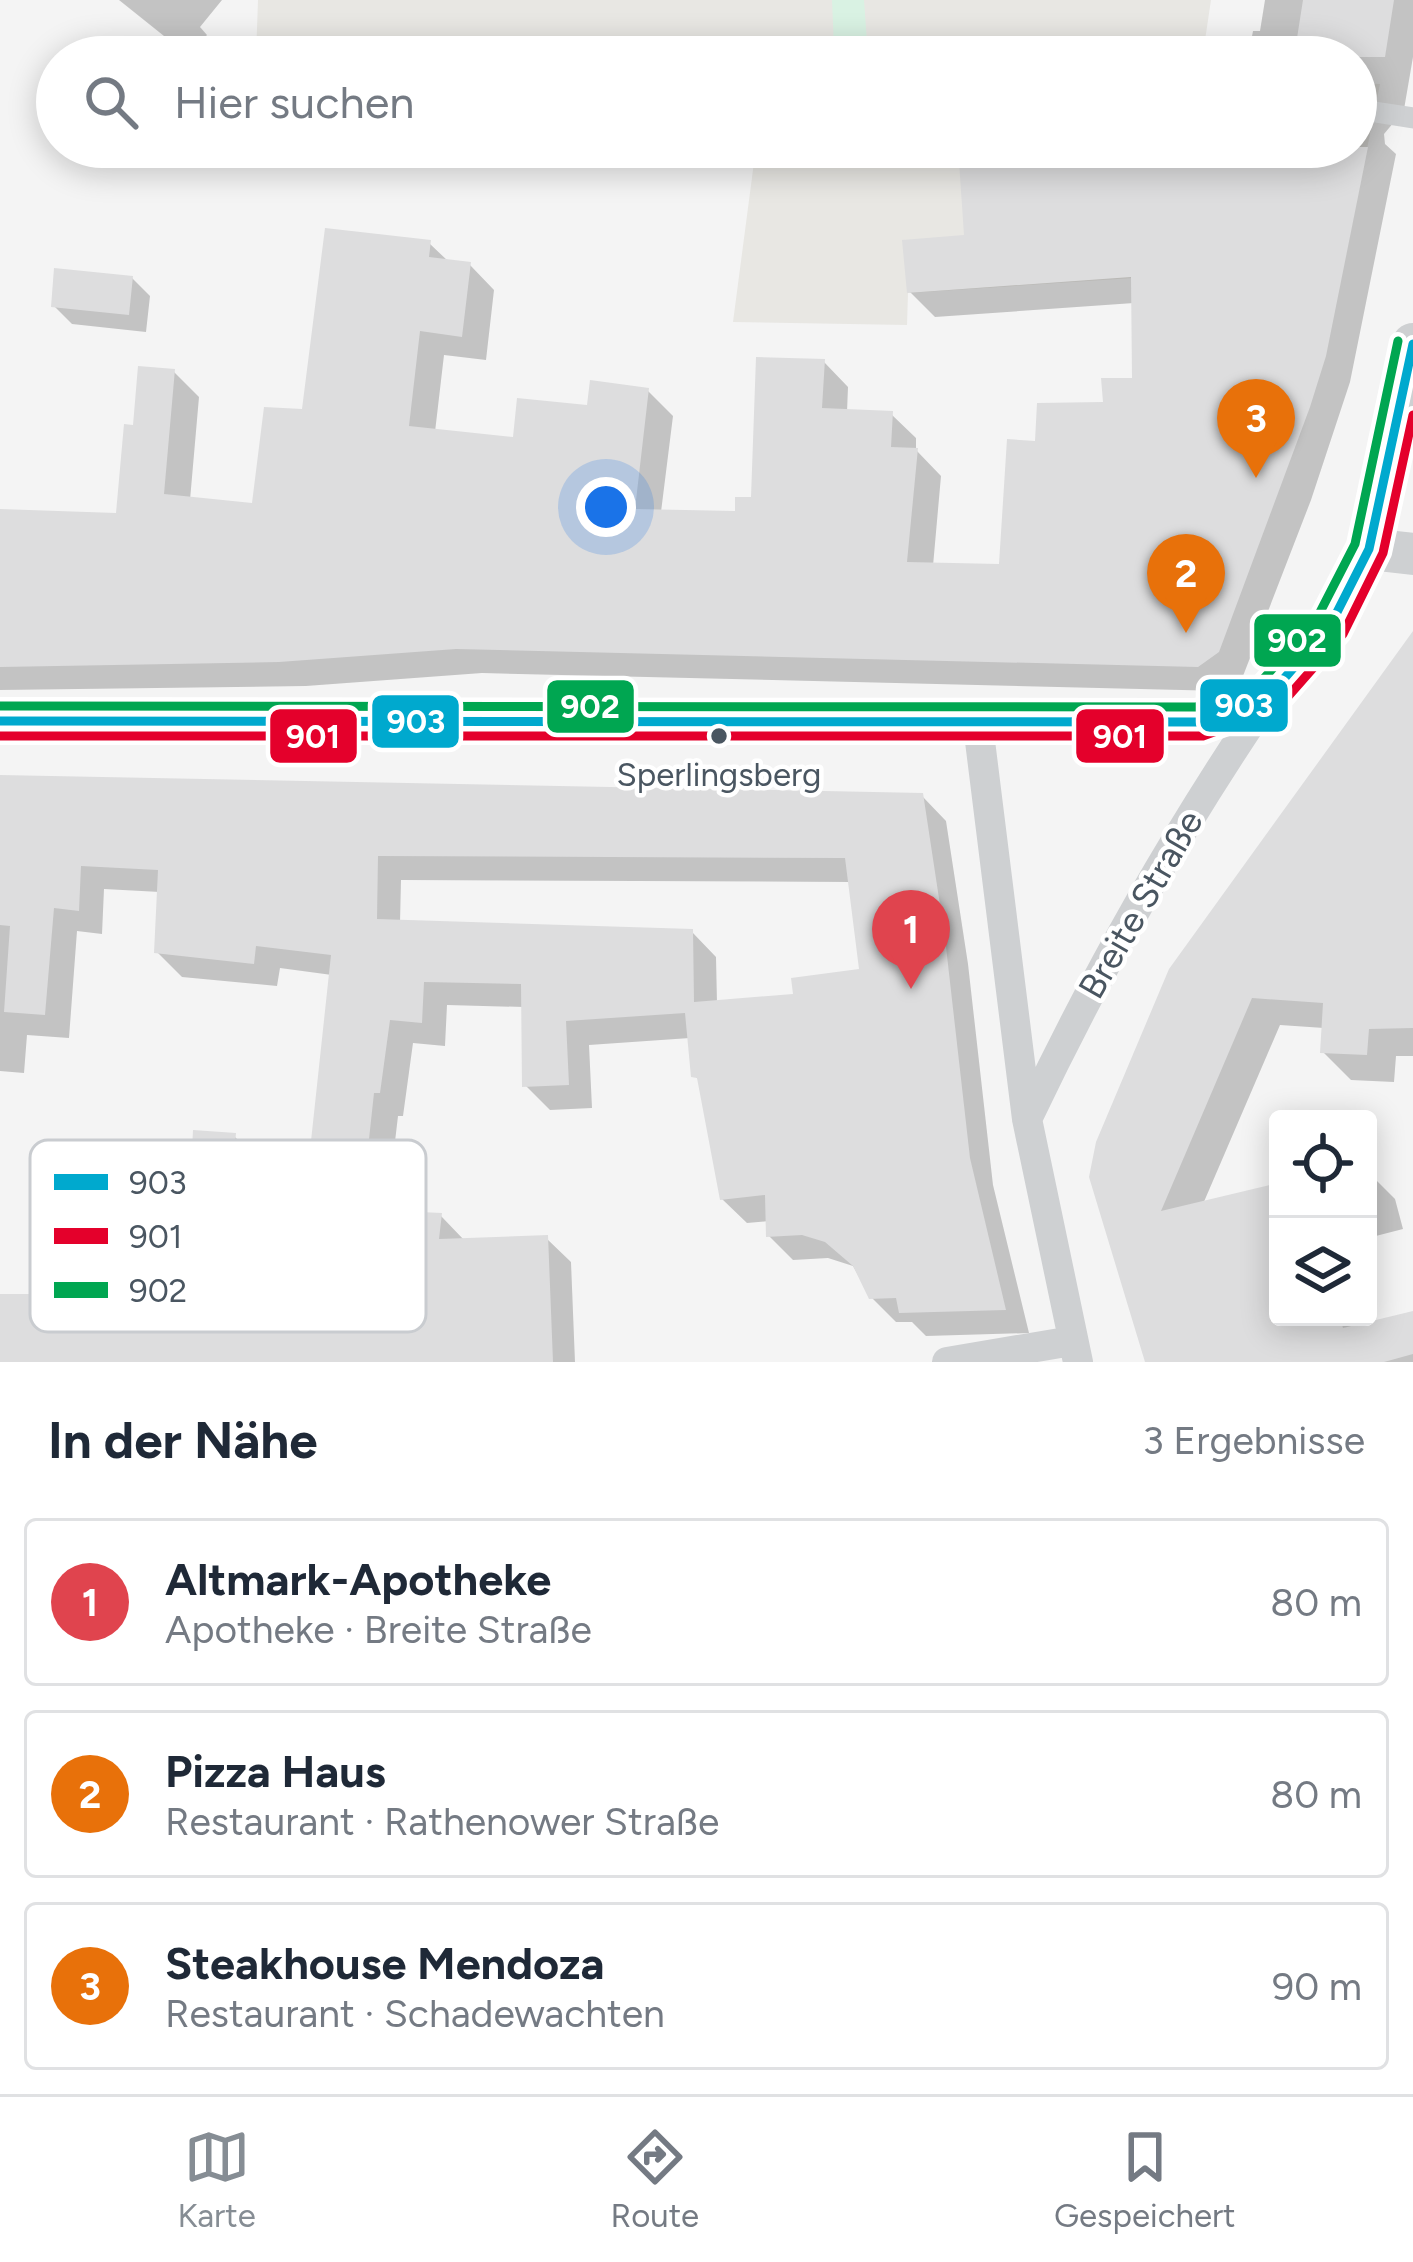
<!DOCTYPE html>
<html lang="de">
<head>
<meta charset="utf-8">
<style>
  :root { --surface:#fff; --page:#f2f2f3; --text:#1f2937; --muted:#747a83; --line:#e0e1e3; --accent:#868d94 }
  body { margin:0; font-family:Figtree,sans-serif; background:var(--page); color:var(--text) }
  .controls { position:absolute; right:36px; bottom:36px; display:grid; overflow:hidden; border-radius:12px; box-shadow:0 6px 30px #0003 }
  .controls button { width:108px; height:108px; display:grid; place-items:center; padding:0; border:0; border-bottom:3px solid var(--line); background:var(--surface); color:var(--text); font:60px sans-serif }
  .you { position:absolute; left:606px; top:507px; width:42px; height:42px; margin:-30px; border:9px solid #fff; border-radius:50%; background:#1a73e8; box-shadow:0 0 0 18px #1a73e833 }
  .badge { display:grid; place-items:center; width:78px; height:78px; border-radius:50%; background:var(--accent); color:#fff; font-size:39px; font-weight:700 }
  .pin { position:absolute; translate:-50% -99px; filter:drop-shadow(0 3px 6px #0008) }
  .pin::after { content:''; position:absolute; top:63px; width:42px; height:36px; background:inherit; clip-path:polygon(0 0,100% 0,50% 100%) }
  .list { margin:0; padding:0; list-style:none }
  h2 { display:flex; justify-content:space-between; align-items:center; height:156px; margin:0; padding:0 48px; font-size:51px }
  h2 small { font-size:39px; font-weight:400; color:var(--muted) }
  .list li { display:grid; grid-template-columns:78px 1fr auto; gap:36px; align-items:center; box-sizing:border-box; height:168px; margin:0 24px 24px; padding:0 24px; border:3px solid var(--line); border-radius:12px }
  .list b { display:block; font-size:45px; white-space:nowrap }
  .list p { margin:0; font-size:39px; white-space:nowrap; color:var(--muted) }
  .list em { font-size:39px; font-style:normal; color:var(--muted) }
  .icon { flex:none; width:66px; height:66px; fill:none; stroke:currentColor; stroke-width:2; stroke-linecap:round; stroke-linejoin:round }
  .map { position:relative; flex:none; width:1413px; height:1362px; overflow:hidden }
  .search { position:absolute; background:var(--surface); box-shadow:0 6px 30px #0003; left:36px; right:36px; top:36px; height:132px; display:flex; align-items:center; gap:30px; box-sizing:border-box; padding:0 42px; border-radius:66px; color:var(--muted); font-size:45px }
  .sheet { height:732px; background:var(--surface) }
  nav { display:flex; justify-content:space-around; align-items:center; box-sizing:border-box; height:168px; border-top:3px solid var(--line); background:var(--surface); font-size:33px; color:var(--muted) }
  nav a { display:grid; justify-items:center; gap:6px }
  nav .on { color:var(--accent) }
  .map>svg:first-child { display:block }
  .commercial { fill:#e8e7e3 }
  .green { fill:#d9f2e3 }
  .shadow { fill:#0003; fill-rule:evenodd }
  .building { fill:#ddddde; fill-rule:evenodd }
  .lines { fill:none; stroke-linecap:round; stroke-linejoin:round }
  .service { stroke:#ced0d2; stroke-width:21 }
  .pedestrian { stroke:#ced0d2; stroke-width:30 }
  .minor { stroke:#ced0d2; stroke-width:42 }
  .bus-1-casing { stroke:#fff; stroke-width:18 }
  .bus-2-casing { stroke:#fff; stroke-width:18 }
  .bus-3-casing { stroke:#fff; stroke-width:18 }
  .bus-1 { stroke:#00a9ce; stroke-width:9 }
  .bus-2 { stroke:#e4002b; stroke-width:9 }
  .bus-3 { stroke:#00a651; stroke-width:9 }
  .bus-dot { fill:#4a5661; stroke:#fff; stroke-width:4.5 }
  .labels { text-anchor:middle; stroke-width:9; stroke-linejoin:round; paint-order:stroke }
  .bus-label { font-size:33px; fill:#4a5661; stroke:#fff }
  .street-label { font-size:36px; fill:#4a5661; stroke:#fff }
  .key { fill:#fff; stroke:#c9ccd0; stroke-width:3 }
  .key-label { font-size:33px; fill:#4a5661 }
  .line-badge { stroke:#fff; stroke-width:4.5 }
  .badge-label { font-size:33px; text-anchor:middle; font-weight:bold; fill:#fff }
</style>
</head>
<body>
<div class="map">
<svg width="1413" height="1362" viewBox="0 0 1413 1362">
  <rect width="100%" height="100%" fill="#f4f4f4"/>
  <path class="commercial" d="M 258,0 L 1211,0 L 1204,47 L 1246,57 L 256,57 Z
    M 1356,83 L 1380,84 L 1344,264 L 908,293 L 907,325 L 733,322 L 756,147 L 1356,147 Z"/>
  <path class="green" d="M 832,0 L 864,0 L 868,56 L 844,55 L 834,48 Z"/>
  <path class="shadow" d="M 119,0 L 222,0 L 200,27 L 207,35 L 189,56 Z
    M 1265,0 L 1413,0 L 1413,57 L 1402,121 L 1394,122 L 1384,134 L 1385,144 L 1396,154 L 1350,382 L 1311,500 L 1243,676 L 1223,691 L 482,673 L 306,686 L 0,690 L 0,511 L 119,516 L 135,428 L 174,372 L 199,397 L 190,500 L 255,506 L 305,412 L 429,243 L 449,262 L 470,265 L 494,290 L 486,360 L 444,355 L 435,432 L 516,440 L 589,408 L 648,391 L 673,416 L 661,512 L 738,514 L 754,500 L 824,362 L 848,387 L 847,412 L 891,414 L 916,438 L 916,450 L 941,476 L 933,566 L 1002,567 L 1037,444 L 1106,405 L 1135,381 L 1134,303 L 935,317 L 910,292 L 967,237 L 961,147 L 1356,147 L 1356,57 L 1248,57 L 1253,31 L 1260,31 Z
    M 132,278 L 150,296 L 146,332 L 72,324 L 54,306 Z
    M 1413,643 L 1413,1056 L 1396,1056 L 1394,1082 L 1351,1080 L 1323,1052 L 1324,1028 L 1280,1025 L 1203,1204 L 1278,1187 L 1278,1317 L 1350,1317 L 1358,1327 L 1413,1314 L 1413,1362 L 1148,1362 L 1092,1177 Z
    M 0,777 L 922,796 L 946,821 L 968,964 L 993,1185 L 1029,1333 L 926,1336 L 912,1322 L 896,1322 L 871,1297 L 853,1266 L 828,1258 L 793,1260 L 769,1236 L 769,1221 L 747,1223 L 722,1199 L 702,1083 L 694,1075 L 690,1038 L 589,1045 L 592,1108 L 550,1110 L 525,1085 L 524,1007 L 447,1005 L 445,1046 L 413,1043 L 403,1116 L 398,1116 L 389,1193 L 399,1193 L 420,1215 L 441,1216 L 465,1241 L 546,1238 L 571,1262 L 575,1362 L 0,1362 L 0,1297 L 55,1298 L 96,1259 L 136,1255 L 160,1279 L 159,1290 L 233,1295 L 359,1262 L 366,1196 L 336,1193 L 311,1168 L 332,975 L 280,968 L 277,986 L 182,977 L 157,952 L 160,892 L 104,889 L 102,934 L 77,931 L 69,1038 L 27,1035 L 24,1073 L 0,1071 ZM 401,880 L 851,882 L 862,971 L 797,997 L 717,1003 L 716,957 L 692,932 L 400,923 Z
    M 234,1136 L 249,1151 L 244,1217 L 131,1205 L 117,1190 Z
    M 1368,1172 L 1395,1199 L 1403,1229 L 1368,1238 Z"/>
  <path class="building" d="M 1303,0 L 1394,0 L 1385,57 L 1294,57 Z
    M 958,147 L 1368,147 L 1326,356 L 1310,407 L 1219,652 L 1198,667 L 456,649 L 279,662 L 0,667 L 0,509 L 116,513 L 124,424 L 133,425 L 138,366 L 175,369 L 164,494 L 252,503 L 264,407 L 302,409 L 325,228 L 431,240 L 429,257 L 471,262 L 462,337 L 420,331 L 409,426 L 513,437 L 517,398 L 587,405 L 590,380 L 649,388 L 635,509 L 735,511 L 735,497 L 751,497 L 756,357 L 825,359 L 822,408 L 893,411 L 891,447 L 918,448 L 907,562 L 999,564 L 1007,439 L 1035,441 L 1037,403 L 1103,402 L 1101,378 L 1132,378 L 1131,277 L 907,293 L 902,240 L 964,235 Z
    M 54,268 L 133,276 L 129,315 L 51,307 Z
    M 1413,631 L 1413,1028 L 1369,1029 L 1367,1055 L 1320,1053 L 1323,1003 L 1252,998 L 1161,1211 L 1278,1183 L 1278,1317 L 1340,1317 L 1343,1328 L 1413,1311 L 1413,1354 L 1384,1362 L 1145,1362 L 1089,1177 L 1096,1142 L 1169,969 Z
    M 0,775 L 923,793 L 945,938 L 970,1158 L 1006,1310 L 899,1313 L 896,1298 L 869,1299 L 853,1266 L 825,1242 L 802,1235 L 766,1237 L 765,1195 L 720,1200 L 697,1078 L 691,1077 L 685,1013 L 566,1021 L 569,1085 L 522,1087 L 521,984 L 424,982 L 422,1023 L 390,1020 L 380,1093 L 374,1093 L 365,1176 L 308,1169 L 331,955 L 256,946 L 254,964 L 154,953 L 158,870 L 81,866 L 79,911 L 54,908 L 45,1015 L 4,1012 L 10,926 L 0,925 ZM 378,856 L 845,858 L 859,969 L 791,978 L 793,994 L 694,1002 L 693,929 L 377,919 Z
    M 193,1130 L 236,1133 L 230,1204 L 114,1191 L 117,1144 L 192,1150 Z
    M 364,1189 L 400,1190 L 398,1211 L 442,1213 L 439,1239 L 548,1235 L 553,1362 L 0,1362 L 0,1294 L 52,1294 L 56,1251 L 93,1256 L 94,1251 L 137,1252 L 134,1285 L 231,1292 L 234,1247 L 356,1258 Z"/>
  <g class="lines">
    <path class="service" d="M 1375,112 L 1413,118"/>
    <path class="pedestrian" d="M 978,725 L 1027,1119 L 1078,1362
      M 1027,1119 C 1099,968 1174,836 1268,697
      M 947,1362 L 1072,1341"/>
    <path class="minor" d="M 1369,549 L 1413,554
      M 0,721 L 1199,722 L 1268,697 L 1330,626 L 1369,549 L 1413,344"/>
    <g class="bus-1-casing">
      <path id="bus-1" d="M 0,721 L 1199,722 L 1268,697 L 1330,626 L 1369,549 L 1413,344"/>
    </g>
    <g class="bus-2-casing">
      <path id="bus-2" d="M 0,736 L 1203,736 L 1277,709 L 1343,634 L 1383,553 L 1413,415"/>
    </g>
    <g class="bus-3-casing">
      <path id="bus-3" d="M 0,706 L 1196,707 L 1259,684 L 1317,618 L 1355,544 L 1398,341"/>
    </g>
    <use href="#bus-1" class="bus-1"/>
    <use href="#bus-2" class="bus-2"/>
    <use href="#bus-3" class="bus-3"/>
  </g>
  <circle class="bus-dot" cx="719" cy="736" r="10"/>
  <g class="labels">
    <g class="bus-label">
      <text x="719" y="786">Sperlingsberg</text>
    </g>
    <g class="street-label">
      <text transform="translate(1140 904) rotate(-60)" y="13">Breite Straße</text>
    </g>
  </g>
  <rect x="30" y="1140" width="396" height="192" rx="18" class="key"/>
  <rect x="54" y="1174" width="54" height="16" fill="#00a9ce"/>
  <rect x="54" y="1228" width="54" height="16" fill="#e4002b"/>
  <rect x="54" y="1282" width="54" height="16" fill="#00a651"/>
  <g class="key-label">
    <text x="129" y="1194">903</text>
    <text x="129" y="1248">901</text>
    <text x="129" y="1302">902</text>
  </g>
  <g class="line-badge">
    <rect x="1252" y="612" width="91" height="57" rx="12" fill="#00a651"/>
    <rect x="1198" y="677" width="92" height="57" rx="12" fill="#00a9ce"/>
    <rect x="545" y="678" width="91" height="57" rx="12" fill="#00a651"/>
    <rect x="370" y="693" width="91" height="57" rx="12" fill="#00a9ce"/>
    <rect x="268" y="707" width="91" height="58" rx="12" fill="#e4002b"/>
    <rect x="1074" y="707" width="92" height="58" rx="12" fill="#e4002b"/>
  </g>
  <g class="badge-label">
    <text x="1297" y="652">902</text>
    <text x="1244" y="717">903</text>
    <text x="590" y="718">902</text>
    <text x="416" y="733">903</text>
    <text x="313" y="748">901</text>
    <text x="1120" y="748">901</text>
  </g>
</svg>
<div class="controls">
<button><svg class="icon" aria-label="locate" viewBox="0 0 24 24"><circle cx="12" cy="12" r="6"/><path d="M12 2v4M12 18v4M2 12h4M18 12h4"/></svg></button>
<button><svg class="icon" aria-label="layers" viewBox="0 0 24 24"><path d="M12 4l9 5-9 5-9-5zM3 14l9 5 9-5"/></svg></button>
</div>
<div class="you"></div>
<div class="pin badge" style="left:911px;top:989px;background:#e0444e">1</div>
<div class="pin badge" style="left:1186px;top:633px;background:#e8710a">2</div>
<div class="pin badge" style="left:1256px;top:478px;background:#e8710a">3</div>
<div class="search"><svg class="icon" aria-label="search" viewBox="0 0 24 24"><circle cx="10" cy="10" r="6"/><path d="M15 15l6 6"/></svg>Hier suchen</div>
</div>
<section class="sheet">
<h2>In der Nähe<small>3 Ergebnisse</small></h2>
<ul class="list">
<li><span class="badge" style="background:#e0444e">1</span><div><b>Altmark-Apotheke</b><p>Apotheke · Breite Straße</p></div><em>80 m</em></li>
<li><span class="badge" style="background:#e8710a">2</span><div><b>Pizza Haus</b><p>Restaurant · Rathenower Straße</p></div><em>80 m</em></li>
<li><span class="badge" style="background:#e8710a">3</span><div><b>Steakhouse Mendoza</b><p>Restaurant · Schadewachten</p></div><em>90 m</em></li>
</ul>
</section>
<nav>
<a class="on"><svg class="icon" aria-label="map" viewBox="0 0 24 24"><path d="M3 6l6-2 6 2 6-2v14l-6 2-6-2-6 2zM9 4v14M15 6v14"/></svg>Karte</a>
<a><svg class="icon" aria-label="directions" viewBox="0 0 24 24"><path d="M12 3l9 9-9 9-9-9zM9 14v-3h6M13 9l2 2-2 2"/></svg>Route</a>
<a><svg class="icon" aria-label="saved" viewBox="0 0 24 24"><path d="M7 4h10v16l-5-4-5 4z"/></svg>Gespeichert</a>
</nav>
</body>
</html>
